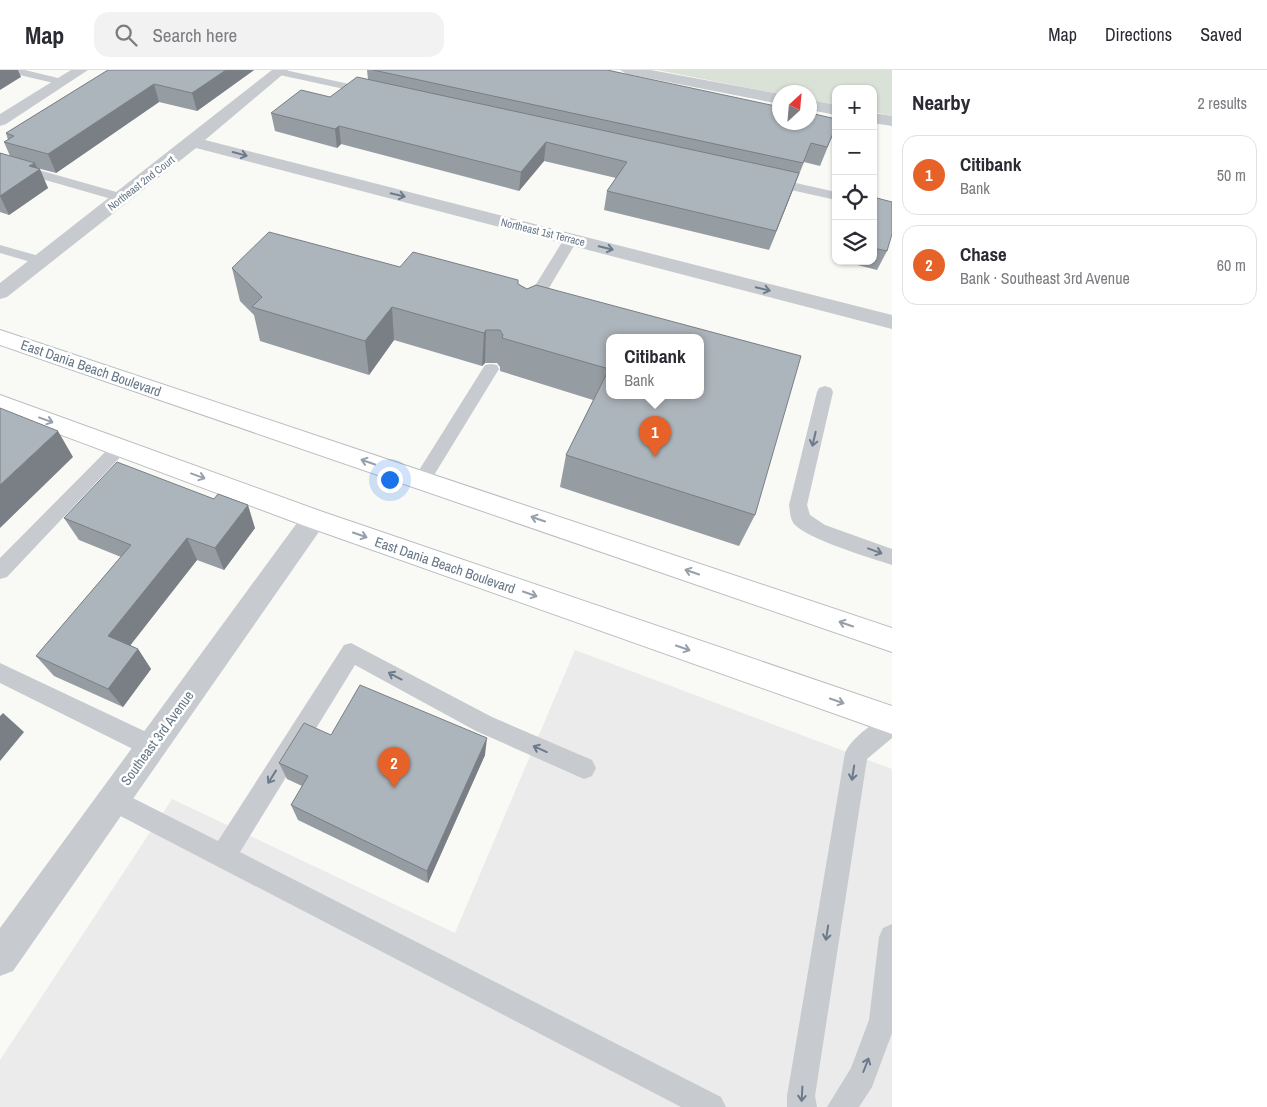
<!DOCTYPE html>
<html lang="en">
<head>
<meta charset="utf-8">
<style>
  :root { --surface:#fff; --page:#f2f2f3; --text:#2b2b33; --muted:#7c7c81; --line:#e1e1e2; --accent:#e66229 }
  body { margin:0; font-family:"Archivo Narrow",sans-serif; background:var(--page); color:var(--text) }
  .controls { position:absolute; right:15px; top:15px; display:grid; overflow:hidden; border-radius:10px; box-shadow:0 1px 4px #0004 }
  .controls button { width:45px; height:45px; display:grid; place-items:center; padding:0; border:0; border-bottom:1px solid var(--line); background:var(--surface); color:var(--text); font:25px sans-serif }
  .compass { position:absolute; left:772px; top:15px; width:45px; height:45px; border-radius:50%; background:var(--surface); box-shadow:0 1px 4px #0004; rotate:26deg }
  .you { position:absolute; left:389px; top:409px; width:18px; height:18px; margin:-12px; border:4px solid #fff; border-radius:50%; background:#1a73e8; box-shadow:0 0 0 8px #1a73e833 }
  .badge { display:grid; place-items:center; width:32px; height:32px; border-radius:50%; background:var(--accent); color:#fff; font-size:16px; font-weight:700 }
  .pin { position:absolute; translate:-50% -41px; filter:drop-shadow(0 1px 2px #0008) }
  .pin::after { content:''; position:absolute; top:26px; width:18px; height:15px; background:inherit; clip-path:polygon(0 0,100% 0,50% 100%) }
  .popup { position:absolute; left:606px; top:264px; width:98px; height:65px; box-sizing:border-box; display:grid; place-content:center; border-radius:10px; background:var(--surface); filter:drop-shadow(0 1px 4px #0005); font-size:16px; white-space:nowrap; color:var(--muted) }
  .popup b { font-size:19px; color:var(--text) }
  .popup::after { content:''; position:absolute; left:50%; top:100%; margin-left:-10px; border:10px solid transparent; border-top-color:var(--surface) }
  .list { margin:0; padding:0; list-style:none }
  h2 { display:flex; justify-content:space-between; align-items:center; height:65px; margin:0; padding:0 20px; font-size:21px }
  h2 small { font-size:16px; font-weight:400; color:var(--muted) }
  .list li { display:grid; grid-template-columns:32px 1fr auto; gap:15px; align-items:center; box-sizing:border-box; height:80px; margin:0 10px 10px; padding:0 10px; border:1px solid var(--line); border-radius:15px }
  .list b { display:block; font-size:19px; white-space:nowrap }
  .list p { margin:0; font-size:16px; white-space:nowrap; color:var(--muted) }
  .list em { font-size:16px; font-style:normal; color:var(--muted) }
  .icon { flex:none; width:28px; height:28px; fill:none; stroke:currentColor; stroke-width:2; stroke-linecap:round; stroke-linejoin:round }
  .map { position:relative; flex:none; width:892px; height:1037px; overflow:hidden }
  header { display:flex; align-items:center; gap:30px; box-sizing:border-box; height:70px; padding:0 25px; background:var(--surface); border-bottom:1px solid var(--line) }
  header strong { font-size:24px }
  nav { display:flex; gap:28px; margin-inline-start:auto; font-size:18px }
  .search { width:350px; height:45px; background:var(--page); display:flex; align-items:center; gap:12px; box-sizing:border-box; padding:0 18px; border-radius:15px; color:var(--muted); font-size:19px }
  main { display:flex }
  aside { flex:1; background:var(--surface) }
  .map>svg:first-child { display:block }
  .built { fill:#eaebea }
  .green { fill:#dae1d7 }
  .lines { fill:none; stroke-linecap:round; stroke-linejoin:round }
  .primary-casing { stroke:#babec2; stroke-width:2 }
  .lane { fill:#c7cace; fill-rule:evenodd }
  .street { fill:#c7cace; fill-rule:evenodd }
  .primary { fill:#fff; fill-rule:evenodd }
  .wall { fill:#959ca2 }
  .shaded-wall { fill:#797f84 }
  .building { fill:#adb5bc; stroke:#797f84; fill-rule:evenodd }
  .oneway { stroke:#6c7b8c }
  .oneway2 { stroke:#95a0ac }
  .labels { text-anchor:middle; stroke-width:5; stroke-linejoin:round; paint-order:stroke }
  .far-street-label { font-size:11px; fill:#677788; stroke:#fff }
  .street-label { font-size:14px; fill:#677788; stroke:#fff }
</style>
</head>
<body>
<header>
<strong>Map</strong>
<div class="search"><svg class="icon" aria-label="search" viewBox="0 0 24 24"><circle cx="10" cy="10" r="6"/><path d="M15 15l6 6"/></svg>Search here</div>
<nav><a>Map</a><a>Directions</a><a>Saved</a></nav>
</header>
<main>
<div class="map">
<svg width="892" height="1037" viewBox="0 0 892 1037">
  <rect width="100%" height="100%" fill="#f9f9f6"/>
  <path class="built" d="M 575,580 L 892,699 L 892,1037 L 0,1037 L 0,990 L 172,729 L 455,863 Z"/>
  <path class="green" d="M 657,0 L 892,0 L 892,46 L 873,42 L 873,19 L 836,19 L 836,35 L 810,30 L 810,22 L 779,24 Z"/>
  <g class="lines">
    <g class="primary-casing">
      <path id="primary" d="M 0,260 L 892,558 L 892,582 L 0,275 Z
        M 0,325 L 323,442 L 892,636 L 892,664 L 305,456 L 0,342 Z"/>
    </g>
    <path class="lane" d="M 6,0 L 25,0 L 66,10 L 68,12 L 62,15 L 7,2 Z
      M 275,0 L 285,0 L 372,19 L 378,22 L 372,25 L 275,4 Z
      M 0,89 L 127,125 L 129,128 L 122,132 L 0,97 Z
      M 769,107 L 836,122 L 836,130 L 764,114 L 763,111 Z
      M 571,165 L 578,169 L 536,240 L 528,245 L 523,243 L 520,240 L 564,169 Z
      M 0,175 L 46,188 L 48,191 L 41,195 L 0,183 Z
      M 491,294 L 497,295 L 499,299 L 428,415 L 422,417 L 416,415 L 413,410 L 416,405 L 485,295 Z
      M 825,316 L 831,318 L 833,322 L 807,435 L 810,445 L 825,455 L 892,479 L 892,495 C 871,488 807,469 794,454 C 790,449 790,441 789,435 L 817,322 L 819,318 Z
      M 120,371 L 126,373 L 129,377 L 126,381 L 7,507 L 0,509 L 0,488 L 114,373 Z
      M 351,573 L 492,647 L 592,690 L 596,698 L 592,706 L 584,709 L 476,661 L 355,595 L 240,782 L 721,1027 L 726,1037 L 681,1037 L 105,738 L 101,730 L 105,722 L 113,718 L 218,771 L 344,575 Z
      M 0,593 L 159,668 L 162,676 L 159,684 L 151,687 L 143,684 L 0,613 Z
      M 892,644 L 892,668 L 867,689 L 815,1026 L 817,1037 L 787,1037 L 787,1026 L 845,683 C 851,668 876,650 892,644 Z
      M 892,854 L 892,963 L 872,1017 L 859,1037 L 827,1037 L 851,998 L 869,950 L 879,867 L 883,858 Z"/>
    <path class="street" d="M 71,0 L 88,0 L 6,54 L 0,56 L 0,44 Z
      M 272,0 L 288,0 L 205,70 L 892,245 L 892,259 L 196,78 L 7,227 L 0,229 L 0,213 Z
      M 620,0 L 651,0 L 780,24 L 780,34 L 627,4 Z
      M 810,30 L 836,35 L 836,45 L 810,40 Z
      M 873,43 L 892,46 L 892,56 L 873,53 Z
      M 314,439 L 323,442 L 327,449 L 323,456 L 13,901 L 0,906 L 0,858 L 305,442 Z"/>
    <use href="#primary" class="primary"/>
  </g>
  <path class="wall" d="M 108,0 L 254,0 L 197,41 L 159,32 L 56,103 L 37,98 L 48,118 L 9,145 L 0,142 L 0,83 L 10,86 L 4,72 L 8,70 L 6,63 Z
    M 367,0 L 607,0 L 836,57 L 820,96 L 804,92 L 769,180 L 604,140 L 607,121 L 616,108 L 544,91 L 519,121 L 341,74 L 337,78 L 275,61 L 271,43 L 330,27 L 368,9 Z
    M 873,127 L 887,181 L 877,200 L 842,191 L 873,191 Z
    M 400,197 L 518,214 L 527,219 L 536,215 L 755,445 L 739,476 L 560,417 L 566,385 L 593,330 L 500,301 L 500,297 L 497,293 L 485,293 L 482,296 L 394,270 L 369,305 L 260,271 L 254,245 L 240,231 L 232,198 Z
    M 214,429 L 255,458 L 224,500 L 197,490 L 130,575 L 138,579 L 151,599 L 123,637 L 54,606 L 36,586 L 121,487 L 79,470 L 64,448 Z
    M 331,665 L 485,685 L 428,813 L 298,750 L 291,735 L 302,716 L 287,709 L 279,693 Z"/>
  <path class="shaded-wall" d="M 0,0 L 18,0 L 21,7 L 0,20 Z
    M 226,0 L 254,0 L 197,41 L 192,23 Z
    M 154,14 L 159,32 L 56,103 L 48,84 Z
    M 339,56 L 341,74 L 337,78 L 335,59 Z
    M 546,72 L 544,91 L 519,121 L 521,102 Z
    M 35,93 L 38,100 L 40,99 L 48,118 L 9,145 L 0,126 L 29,96 Z
    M 799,103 L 792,122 L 769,180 L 776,161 Z
    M 392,237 L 394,270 L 369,305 L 365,271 Z
    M 486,260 L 485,293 L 482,296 L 484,263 Z
    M 58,361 L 73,387 L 0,458 L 0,415 Z
    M 248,435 L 255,458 L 224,500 L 215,478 Z
    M 187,468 L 197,490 L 122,586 L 108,566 Z
    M 138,579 L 151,599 L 123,637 L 108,619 Z
    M 3,643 L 24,662 L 0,691 L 0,646 Z
    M 487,668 L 485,685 L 428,813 L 427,801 Z"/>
  <path class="building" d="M 108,0 L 226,0 L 192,23 L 154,14 L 48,84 L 4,72 L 14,66 L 6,63 Z
    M 373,0 L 607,0 L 780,37 L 780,52 L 810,52 L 810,43 L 836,49 L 836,57 L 827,77 L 811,73 L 803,93 Z
    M 357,7 L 799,103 L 776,161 L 607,121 L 627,92 L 546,72 L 521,102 L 339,56 L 335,59 L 271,43 L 301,20 L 330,27 Z
    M 0,83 L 35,93 L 29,96 L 40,99 L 0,126 Z
    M 873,127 L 892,132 L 892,164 L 887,181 L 873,178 Z
    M 269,162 L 400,197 L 413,182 L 518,210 L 518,214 L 527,219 L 536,215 L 801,286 L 755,445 L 566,385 L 609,299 L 502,268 L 503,265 L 500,260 L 486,260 L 484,263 L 392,237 L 365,271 L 252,237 L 262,227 L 232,198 ZM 610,268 L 700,268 L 700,326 L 610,326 Z
    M 0,338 L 58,361 L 0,415 Z
    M 117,392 L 214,429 L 218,424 L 248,435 L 215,478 L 187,468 L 108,566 L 138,579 L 108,619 L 36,586 L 131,475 L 64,448 Z
    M 360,615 L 487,668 L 427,801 L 291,735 L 308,706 L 279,693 L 304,653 L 331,665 Z"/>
  <defs><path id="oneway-shaft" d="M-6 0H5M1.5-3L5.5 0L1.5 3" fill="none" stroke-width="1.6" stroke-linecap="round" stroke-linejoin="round" transform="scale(1.25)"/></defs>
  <g class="oneway">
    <use href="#oneway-shaft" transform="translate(240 84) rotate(15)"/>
    <use href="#oneway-shaft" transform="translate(398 125) rotate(14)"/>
    <use href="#oneway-shaft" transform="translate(606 178) rotate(14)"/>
    <use href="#oneway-shaft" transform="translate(763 219) rotate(14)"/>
    <use href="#oneway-shaft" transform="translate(814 369) rotate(103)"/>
    <use href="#oneway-shaft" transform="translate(875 481) rotate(20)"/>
    <use href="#oneway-shaft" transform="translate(395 606) rotate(-152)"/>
    <use href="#oneway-shaft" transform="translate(540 679) rotate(-156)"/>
    <use href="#oneway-shaft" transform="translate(853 703) rotate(99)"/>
    <use href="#oneway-shaft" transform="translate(272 707) rotate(122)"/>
    <use href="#oneway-shaft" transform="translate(827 863) rotate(99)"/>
    <use href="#oneway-shaft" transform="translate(866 995) rotate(-69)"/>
    <use href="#oneway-shaft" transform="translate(802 1024) rotate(93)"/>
  </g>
  <g class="oneway2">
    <use href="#oneway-shaft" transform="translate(46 350) rotate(20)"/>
    <use href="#oneway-shaft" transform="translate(368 392) rotate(-161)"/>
    <use href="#oneway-shaft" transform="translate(198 406) rotate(20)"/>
    <use href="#oneway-shaft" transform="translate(538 449) rotate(-161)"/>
    <use href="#oneway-shaft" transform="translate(360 465) rotate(19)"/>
    <use href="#oneway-shaft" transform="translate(692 502) rotate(-161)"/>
    <use href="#oneway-shaft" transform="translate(530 524) rotate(19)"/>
    <use href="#oneway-shaft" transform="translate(846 554) rotate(-161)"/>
    <use href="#oneway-shaft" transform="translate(683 578) rotate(19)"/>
    <use href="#oneway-shaft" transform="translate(837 631) rotate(19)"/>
  </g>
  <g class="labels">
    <g class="far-street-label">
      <text transform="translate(141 113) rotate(-38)" y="4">Northeast 2nd Court</text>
      <text transform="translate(543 162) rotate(14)" y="4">Northeast 1st Terrace</text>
    </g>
    <g class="street-label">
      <text transform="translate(91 298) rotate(19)" y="5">East Dania Beach Boulevard</text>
      <text transform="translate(445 495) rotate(19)" y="5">East Dania Beach Boulevard</text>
      <text transform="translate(157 668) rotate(-54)" y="5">Southeast 3rd Avenue</text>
    </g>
  </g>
</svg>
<div class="controls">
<button>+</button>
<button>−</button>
<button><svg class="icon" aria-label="locate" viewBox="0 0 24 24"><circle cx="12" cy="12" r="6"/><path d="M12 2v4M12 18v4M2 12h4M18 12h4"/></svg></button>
<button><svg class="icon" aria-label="layers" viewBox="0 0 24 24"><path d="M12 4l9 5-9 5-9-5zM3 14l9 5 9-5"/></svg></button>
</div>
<svg class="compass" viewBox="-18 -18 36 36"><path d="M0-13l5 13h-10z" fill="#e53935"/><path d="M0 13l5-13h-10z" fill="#7c7c81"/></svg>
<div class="you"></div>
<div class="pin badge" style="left:655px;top:387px">1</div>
<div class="popup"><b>Citibank</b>Bank</div>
<div class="pin badge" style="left:394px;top:718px">2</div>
</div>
<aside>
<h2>Nearby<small>2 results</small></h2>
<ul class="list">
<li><span class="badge">1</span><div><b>Citibank</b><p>Bank</p></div><em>50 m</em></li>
<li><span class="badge">2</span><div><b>Chase</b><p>Bank · Southeast 3rd Avenue</p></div><em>60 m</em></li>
</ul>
</aside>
</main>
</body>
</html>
